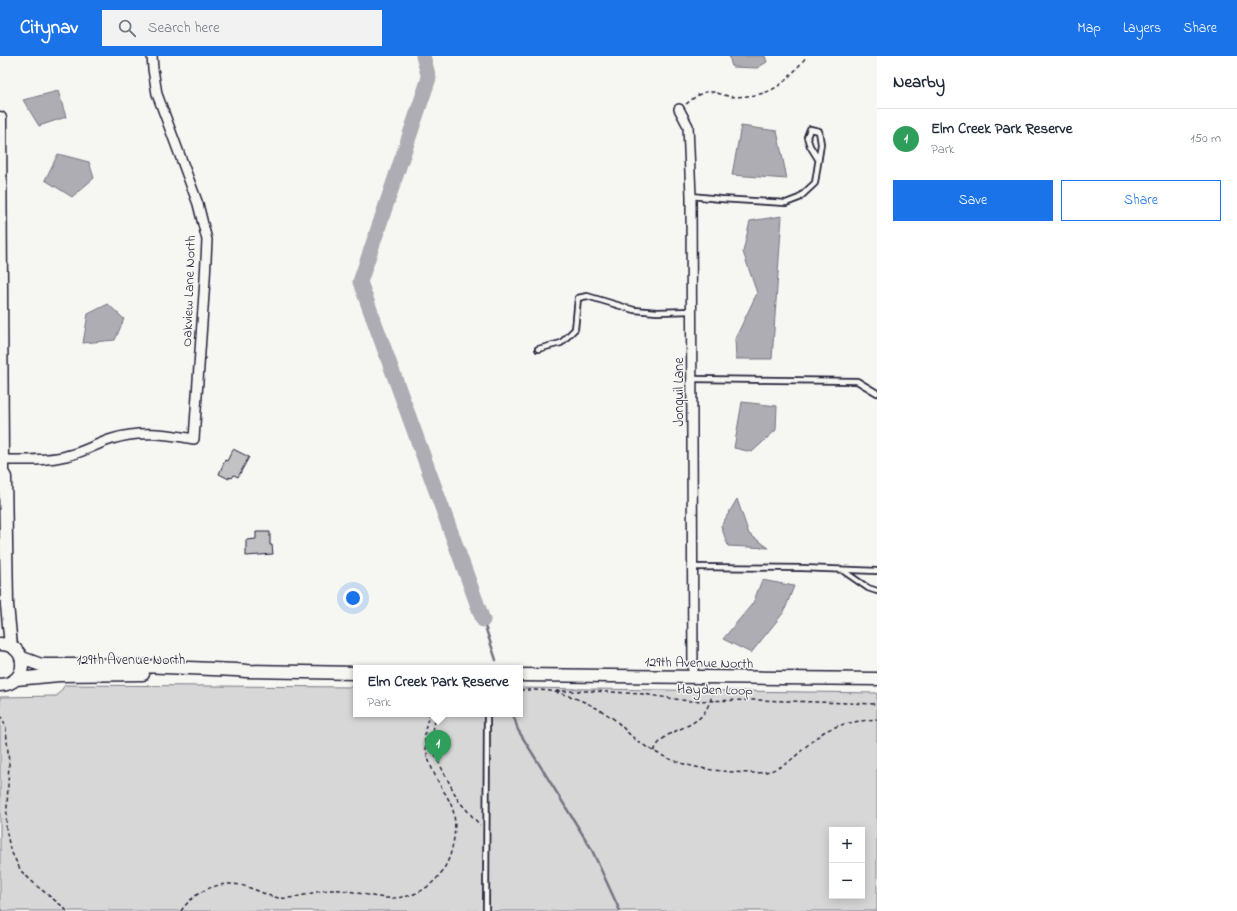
<!DOCTYPE html>
<html lang="en">
<head>
<meta charset="utf-8">
<style>
  :root { --surface:#fff; --page:#f2f2f3; --text:#1f2937; --muted:#747a83; --line:#e0e1e3; --accent:#1a73e8 }
  body { margin:0; font-family:"Indie Flower",sans-serif; background:var(--page); color:var(--text) }
  .controls { position:absolute; right:12px; bottom:12px; display:grid; overflow:hidden; border-radius:0px; box-shadow:0 2px 10px #0003 }
  .controls button { width:36px; height:36px; display:grid; place-items:center; padding:0; border:0; border-bottom:1px solid var(--line); background:var(--surface); color:var(--text); font:20px sans-serif }
  .you { position:absolute; left:353px; top:542px; width:14px; height:14px; margin:-10px; border:3px solid #fff; border-radius:50%; background:#1a73e8; box-shadow:0 0 0 6px #1a73e833 }
  .badge { display:grid; place-items:center; width:26px; height:26px; border-radius:50%; background:var(--accent); color:#fff; font-size:13px; font-weight:700 }
  .pin { position:absolute; translate:-50% -33px; filter:drop-shadow(0 1px 2px #0008) }
  .pin::after { content:''; position:absolute; top:21px; width:14px; height:12px; background:inherit; clip-path:polygon(0 0,100% 0,50% 100%) }
  .popup { position:absolute; left:353px; top:609px; width:170px; height:52px; box-sizing:border-box; display:grid; place-content:center; border-radius:0px; background:var(--surface); filter:drop-shadow(0 1px 3px #0005); font-size:13px; white-space:nowrap; color:var(--muted) }
  .popup b { font-size:15px; color:var(--text) }
  .popup::after { content:''; position:absolute; left:50%; top:100%; margin-left:-8px; border:8px solid transparent; border-top-color:var(--surface) }
  .list { margin:0; padding:0; list-style:none }
  h2 { display:flex; justify-content:space-between; align-items:center; height:52px; margin:0; padding:0 16px; font-size:17px }
  h2 small { font-size:13px; font-weight:400; color:var(--muted) }
  .list li { display:grid; grid-template-columns:26px 1fr auto; gap:12px; align-items:center; box-sizing:border-box; height:60px; padding:0 16px; border-top:1px solid var(--line) }
  .list b { display:block; font-size:15px; white-space:nowrap }
  .list p { margin:0; font-size:13px; white-space:nowrap; color:var(--muted) }
  .list em { font-size:13px; font-style:normal; color:var(--muted) }
  .actions { display:flex; gap:8px; padding:12px 16px }
  .actions a { flex:1; padding:9px 0; border:1px solid var(--accent); border-radius:0px; text-align:center; font-size:14px; color:var(--accent) }
  .actions .main { background:var(--accent); color:#fff }
  .icon { flex:none; width:22px; height:22px; fill:none; stroke:currentColor; stroke-width:2; stroke-linecap:round; stroke-linejoin:round }
  .map { position:relative; flex:none; width:877px; height:855px; overflow:hidden }
  header { display:flex; align-items:center; gap:24px; box-sizing:border-box; height:56px; padding:0 20px; background:var(--accent); color:#fff }
  header strong { font-size:19px }
  nav { display:flex; gap:22px; margin-inline-start:auto; font-size:14px }
  .search { width:280px; height:36px; background:var(--page); display:flex; align-items:center; gap:10px; box-sizing:border-box; padding:0 14px; border-radius:0px; color:var(--muted); font-size:15px }
  main { display:flex }
  aside { flex:1; background:var(--surface) }
  .map>svg:first-child { display:block }
  .green { fill:#d7d7d7; stroke:#7c7c89; fill-rule:evenodd }
  .water { fill:#adadb3; stroke:#757583 }
  .lines { fill:none; stroke-linecap:round; stroke-linejoin:round }
  .stream { stroke:#757583; stroke-width:2.5 }
  .river { stroke:#adadb3; stroke-width:15 }
  .building { fill:#c2c2c4; stroke:#22223b }
  .lane-casing { stroke:#22223b; stroke-width:8 }
  .street-casing { stroke:#22223b; stroke-width:12 }
  .secondary-casing { stroke:#22223b; stroke-width:15 }
  .path { stroke:#22223b; stroke-width:1.5; stroke-dasharray:4 3; stroke-linecap:butt }
  .lane { stroke:#f6f6f2; stroke-width:4.5 }
  .street { stroke:#f6f6f2; stroke-width:9 }
  .secondary { stroke:#f6f6f2; stroke-width:12 }
  .labels { text-anchor:middle; stroke-width:3; stroke-linejoin:round; paint-order:stroke }
  .street-label { font-size:14px; fill:#22223b; stroke:#f6f6f2 }
</style>
</head>
<body>
<header>
<strong>Citynav</strong>
<div class="search"><svg class="icon" aria-label="search" viewBox="0 0 24 24"><circle cx="10" cy="10" r="6"/><path d="M15 15l6 6"/></svg>Search here</div>
<nav><a>Map</a><a>Layers</a><a>Share</a></nav>
</header>
<main>
<div class="map">
<svg width="877" height="855" viewBox="0 0 877 855">
  <rect width="100%" height="100%" fill="#f6f6f2"/>
  <filter id="ink" filterUnits="userSpaceOnUse"><feTurbulence type="fractalNoise" baseFrequency=".025" numOctaves="2"/><feDisplacementMap in="SourceGraphic" scale="8" xChannelSelector="R" yChannelSelector="G"/><feConvolveMatrix kernelMatrix="1 2 1 2 8 2 1 2 1" color-interpolation-filters="sRGB"/></filter>
  <g filter="url(#ink)">
    <path class="green" d="M 65,629 L 356,631 L 356,658 L 520,658 L 520,632 L 877,637 L 877,855 L 0,855 L 0,641 L 57,640 ZM 832,774 L 862,774 L 862,840 L 832,840 Z"/>
    <path class="water" d="M 729,0 L 765,0 L 767,6 L 757,12 L 732,11 Z
      M 58,35 L 66,61 L 39,70 L 23,44 Z
      M 741,70 L 777,75 L 787,123 L 732,119 Z
      M 58,98 L 89,106 L 94,122 L 72,141 L 45,124 Z
      M 782,160 L 772,303 L 736,303 L 735,283 L 757,237 L 743,196 L 750,165 Z
      M 108,248 L 124,263 L 115,284 L 83,287 L 88,258 Z
      M 742,346 L 777,350 L 776,374 L 752,396 L 734,392 Z
      M 737,443 L 749,478 L 769,492 L 728,490 L 721,470 Z
      M 762,524 L 794,530 L 784,556 L 751,597 L 723,583 L 753,547 Z"/>
    <g class="lines">
      <path class="stream" d="M 483,564 L 496,604
        M 513,658 L 518,674 L 591,792 L 620,855
        M 0,853 L 1,855"/>
      <path class="river" d="M 423,0 L 429,22 L 360,226 L 483,564"/>
    </g>
    <path class="building" d="M 233,393 L 249,401 L 238,421 L 234,419 L 232,422 L 229,421 L 229,423 L 219,418 L 225,404 L 227,405 Z
      M 256,476 L 270,476 L 270,489 L 272,489 L 273,498 L 246,500 L 246,484 L 256,483 Z"/>
    <g class="lines">
      <g class="lane-casing">
        <path id="lane" d="M 691,140 L 721,143 L 786,147 L 799,142 L 815,127 L 821,88 L 819,75 L 810,73 L 807,81 L 810,90 L 818,103
          M 538,293 L 561,287 L 575,273 L 578,242 L 587,240 L 634,254 L 657,256 L 692,255
          M 692,323 L 857,325 L 877,337
          M 693,511 L 802,512 L 877,515
          M 842,514 L 868,532 L 877,535
          M 486,855 L 487,658"/>
      </g>
      <g class="street-casing">
        <path id="street" d="M 679,53 L 688,70 L 691,140 L 693,620
          M 2,404 C 22,404 47,405 66,400 C 82,397 96,388 112,383 C 139,374 166,378 194,383 L 205,223 L 207,184 L 198,148 L 157,38 L 153,13 L 152,0"/>
      </g>
      <g class="secondary-casing">
        <path id="secondary" d="M 0,62 L 2,404 L 2,416 L 5,421 L 7,549 L 11,590
          M 0,588 C 29,588 30,628 0,629
          M 22,602 L 41,609 L 118,609 L 236,614 L 246,615 L 356,617
          M 520,619 L 877,623
          M 16,623 L 59,619 L 143,618"/>
      </g>
      <path class="path" d="M 686,48 C 694,42 702,34 713,36 C 718,37 723,39 728,40 C 734,41 741,41 747,40 C 777,38 789,22 807,0
        M 702,608 L 706,610 L 711,610 L 712,612
        M 520,634 C 530,634 540,634 550,635 C 569,638 596,650 611,661 C 620,667 627,677 636,684 C 643,689 651,694 659,698 C 688,713 721,716 753,717 C 789,717 798,693 824,676 C 840,667 860,665 877,663
        M 556,635 L 594,635 L 643,638 L 688,645 L 757,644 L 877,648
        M 439,658 L 434,668 L 432,687 L 436,701 L 458,744 L 480,769
        M 0,659 L 4,666 L 6,673 L 9,707 L 6,772 L 10,793 L 21,815 L 38,831 L 62,850 L 67,855
        M 654,695 C 655,693 657,689 659,687 C 673,670 698,673 708,650 C 711,644 713,638 712,632
        M 181,855 C 195,834 223,822 247,831 C 257,834 268,840 279,842 C 295,844 315,834 332,834 C 344,833 356,837 368,839 C 391,845 415,843 433,826 C 443,817 449,805 452,792 C 455,780 456,766 453,754 C 450,744 444,736 439,727 C 427,705 419,681 430,658"/>
      <use href="#lane" class="lane"/>
      <use href="#street" class="street"/>
      <use href="#secondary" class="secondary"/>
    </g>
  </g>
  <g class="labels">
    <g class="street-label">
      <text transform="translate(188 235) rotate(-88)" y="5">Oakview Lane North</text>
      <text transform="translate(678 336) rotate(-90)" y="5">Jonquil Lane</text>
      <text x="131" y="608">129th Avenue North</text>
      <text transform="translate(699 606) rotate(1)" y="5">129th Avenue North</text>
      <text transform="translate(715 633) rotate(1)" y="5">Hayden Loop</text>
    </g>
  </g>
</svg>
<div class="controls">
<button>+</button>
<button>−</button>
</div>
<div class="you"></div>
<div class="pin badge" style="left:438px;top:707px;background:#2e9e5b">1</div>
<div class="popup"><b>Elm Creek Park Reserve</b>Park</div>
</div>
<aside>
<h2>Nearby<small></small></h2>
<ul class="list">
<li><span class="badge" style="background:#2e9e5b">1</span><div><b>Elm Creek Park Reserve</b><p>Park</p></div><em>150 m</em></li>
</ul>
<div class="actions"><a class="main">Save</a><a>Share</a></div>
</aside>
</main>
</body>
</html>
